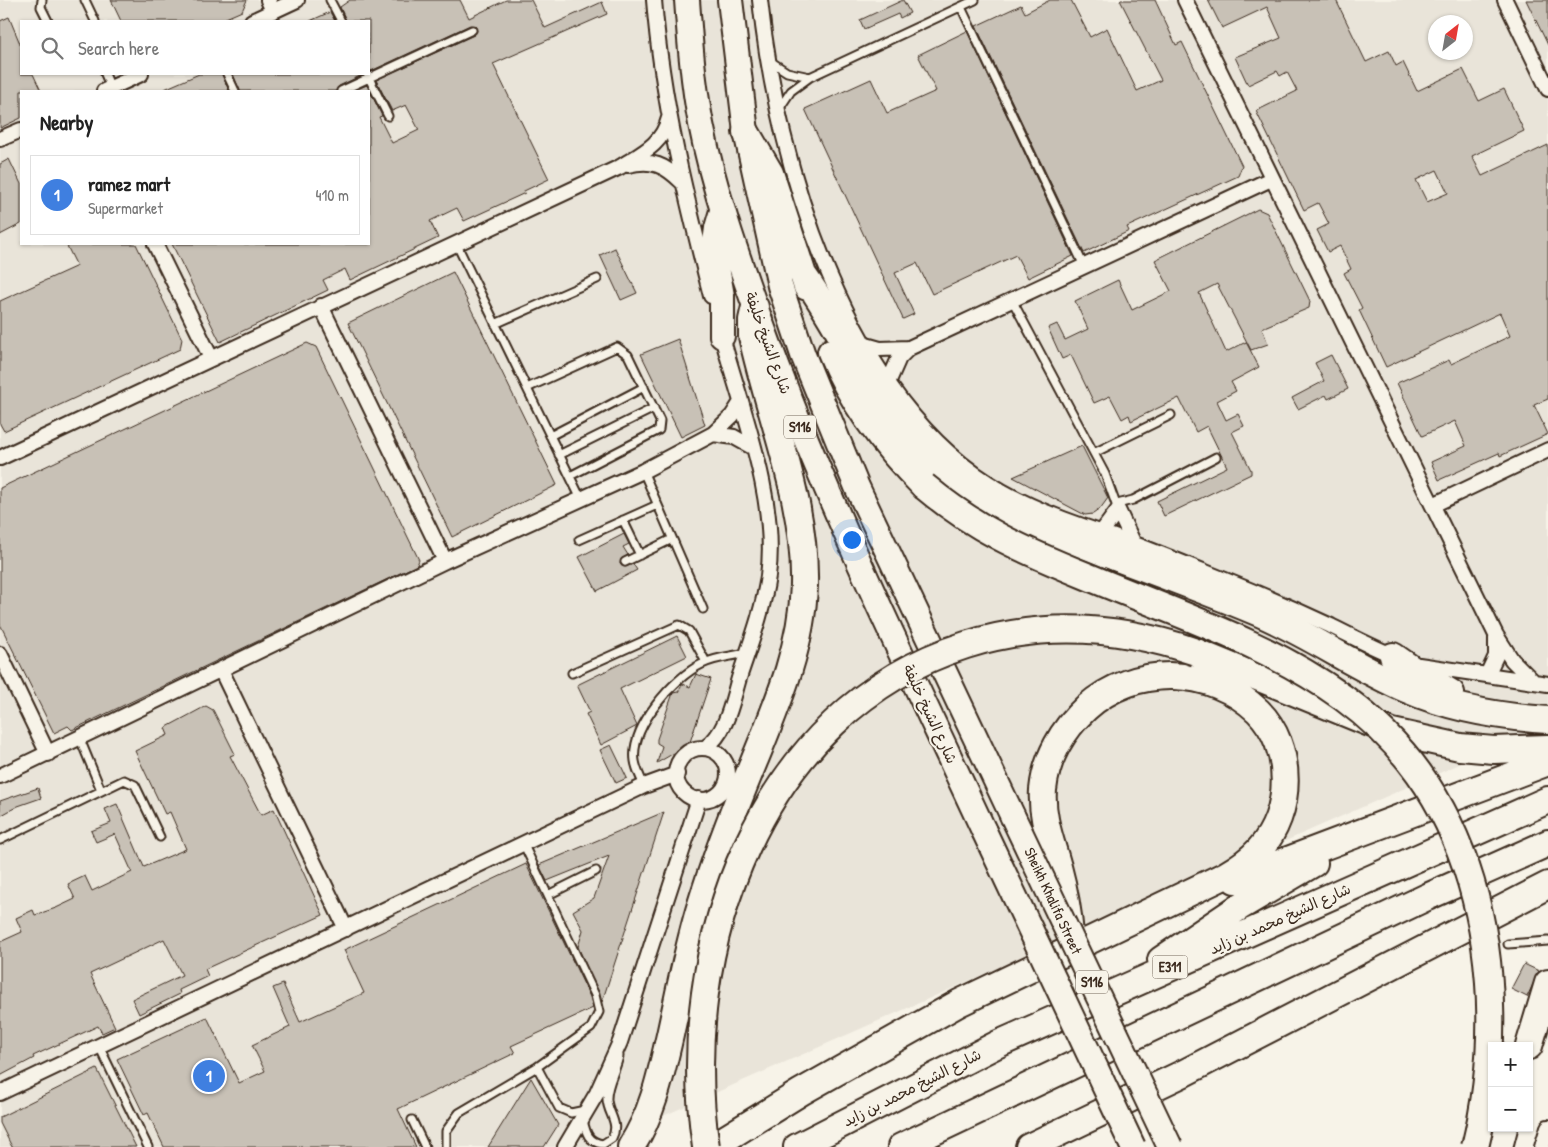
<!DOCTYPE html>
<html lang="en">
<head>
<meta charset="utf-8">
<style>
  :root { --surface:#fff; --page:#f2f2f2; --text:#222; --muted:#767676; --line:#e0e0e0; --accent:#d1495b }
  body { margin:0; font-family:"Patrick Hand","Playpen Sans Arabic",sans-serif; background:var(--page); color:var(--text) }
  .controls { position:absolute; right:15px; bottom:15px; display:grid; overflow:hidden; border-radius:0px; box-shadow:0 1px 4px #0004 }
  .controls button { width:45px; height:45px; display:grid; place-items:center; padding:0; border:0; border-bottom:1px solid var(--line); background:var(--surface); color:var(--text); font:25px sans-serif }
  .compass { position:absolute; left:1428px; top:15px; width:45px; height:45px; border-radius:50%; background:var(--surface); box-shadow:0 1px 4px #0004; rotate:31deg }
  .you { position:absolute; left:851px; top:539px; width:18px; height:18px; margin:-12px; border:4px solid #fff; border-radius:50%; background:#1a73e8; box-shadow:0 0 0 8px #1a73e833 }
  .badge { display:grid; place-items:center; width:32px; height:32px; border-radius:50%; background:var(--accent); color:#fff; font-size:16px; font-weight:700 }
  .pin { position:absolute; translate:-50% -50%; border:2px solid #fff; box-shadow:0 1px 5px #0006 }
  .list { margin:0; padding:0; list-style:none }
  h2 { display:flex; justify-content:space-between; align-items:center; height:65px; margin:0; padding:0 20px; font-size:21px }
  h2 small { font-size:16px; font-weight:400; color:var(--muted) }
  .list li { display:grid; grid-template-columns:32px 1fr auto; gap:15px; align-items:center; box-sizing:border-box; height:80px; margin:0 10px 10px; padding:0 10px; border:1px solid var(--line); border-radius:0px }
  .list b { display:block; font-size:19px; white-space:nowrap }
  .list p { margin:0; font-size:16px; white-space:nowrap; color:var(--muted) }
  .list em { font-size:16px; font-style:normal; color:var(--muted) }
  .icon { flex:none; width:28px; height:28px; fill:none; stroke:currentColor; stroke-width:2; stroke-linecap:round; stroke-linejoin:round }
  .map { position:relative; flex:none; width:1548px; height:1147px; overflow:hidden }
  .search { position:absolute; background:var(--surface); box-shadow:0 1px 4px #0004; left:20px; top:20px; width:350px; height:55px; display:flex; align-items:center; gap:12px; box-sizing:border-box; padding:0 18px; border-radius:0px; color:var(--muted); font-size:19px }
  .panel { position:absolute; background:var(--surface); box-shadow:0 1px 4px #0004; left:20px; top:90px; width:350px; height:155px; border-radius:0px }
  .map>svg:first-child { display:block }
  .built { fill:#e9e4d9; fill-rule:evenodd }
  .building { fill:#c8c1b6; stroke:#3b2a1e; fill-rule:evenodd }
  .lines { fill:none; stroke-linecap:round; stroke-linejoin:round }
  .service-casing { stroke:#3b2a1e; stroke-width:11 }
  .minor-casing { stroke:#3b2a1e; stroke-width:18 }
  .trunk-casing { stroke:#3b2a1e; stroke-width:28 }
  .motorway-casing { stroke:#3b2a1e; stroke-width:30 }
  .service { stroke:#f7f3e8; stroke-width:7 }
  .minor { stroke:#f7f3e8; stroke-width:14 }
  .trunk { stroke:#f7f3e8; stroke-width:24 }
  .motorway { stroke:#f7f3e8; stroke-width:26 }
  .trunk-bridge-casing { stroke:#3b2a1e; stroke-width:28; stroke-linecap:butt }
  .motorway-bridge-casing { stroke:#3b2a1e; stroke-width:30; stroke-linecap:butt }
  .trunk-bridge { stroke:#f7f3e8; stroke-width:24 }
  .motorway-bridge { stroke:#f7f3e8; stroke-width:26 }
  .labels { text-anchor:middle; stroke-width:4; stroke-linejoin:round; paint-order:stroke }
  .shield { fill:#f7f3e8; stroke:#73665b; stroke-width:1 }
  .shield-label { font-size:14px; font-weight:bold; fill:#3b2a1e }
  .street-label { font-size:15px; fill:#3b2a1e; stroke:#f7f3e8 }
</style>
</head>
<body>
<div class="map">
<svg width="1548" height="1147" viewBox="0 0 1548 1147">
  <rect width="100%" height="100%" fill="#f7f3e8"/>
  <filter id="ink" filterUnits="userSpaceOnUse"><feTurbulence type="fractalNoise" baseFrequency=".02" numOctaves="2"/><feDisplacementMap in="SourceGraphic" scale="10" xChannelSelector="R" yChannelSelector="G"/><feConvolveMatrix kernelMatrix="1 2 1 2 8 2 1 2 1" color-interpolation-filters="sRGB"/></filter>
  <g filter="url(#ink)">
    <path class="built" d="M 0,0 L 1548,0 L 1548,725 L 593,1147 L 0,1147 ZM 21,21 L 369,21 L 369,74 L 21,74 ZM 1436,22 L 1466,22 L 1466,52 L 1436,52 ZM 21,91 L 369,91 L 369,244 L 21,244 Z"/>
    <path class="building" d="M 111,0 L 247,0 L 242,11 L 219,21 L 121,21 Z
      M 350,0 L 460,0 L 469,18 L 506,0 L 531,0 L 545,28 L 602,2 L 607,14 L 493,64 L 549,179 L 524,191 L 525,193 L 464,221 L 457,208 L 430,221 L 438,238 L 350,280 L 345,269 L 323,280 L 328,290 L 220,342 L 172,244 L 369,244 L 369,91 L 353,91 L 367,85 L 382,116 L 379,117 L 392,143 L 419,130 L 406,105 L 392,111 L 376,80 L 474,35 L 477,31 L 475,26 L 470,25 L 371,71 L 369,69 L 369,21 L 346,21 L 340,7 Z
      M 903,0 L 910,13 L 900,18 L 898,14 L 864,29 L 860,20 Z
      M 1050,0 L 1071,0 L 1090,37 L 1107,28 L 1137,91 L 1161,80 L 1120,0 L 1155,0 L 1176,45 L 1182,42 L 1242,166 L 1238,176 L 1127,227 L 1129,231 L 1084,253 L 976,26 L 1021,5 L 1025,13 Z
      M 1208,0 L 1336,0 L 1366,62 L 1389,51 L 1396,66 L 1403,62 L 1417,91 L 1463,69 L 1479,101 L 1504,89 L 1524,131 L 1472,156 L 1482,176 L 1548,145 L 1548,399 L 1534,405 L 1548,434 L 1500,456 L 1499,453 L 1439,480 L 1431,462 L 1466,446 L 1455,421 L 1422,436 L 1397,383 L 1449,360 L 1451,364 L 1510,336 L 1500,313 L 1386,367 L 1359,310 L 1362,308 L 1344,273 L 1351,269 L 1340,246 L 1328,252 L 1317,230 L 1329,224 L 1318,203 L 1304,210 L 1256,111 L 1297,91 L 1287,72 L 1280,76 L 1277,71 L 1248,85 L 1235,57 L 1281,38 L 1267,7 L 1222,28 ZM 1437,170 L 1448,193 L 1427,202 L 1416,180 Z
      M 1526,0 L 1548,0 L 1548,45 Z
      M 330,12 L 335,21 L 310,21 Z
      M 9,17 L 21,46 L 21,74 L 33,74 L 41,91 L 21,91 L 21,118 L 0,128 L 0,21 Z
      M 967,31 L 1073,256 L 1028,278 L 1016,255 L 932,294 L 917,263 L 895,273 L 914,314 L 903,319 L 805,109 L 871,79 L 887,113 L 936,91 L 918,55 Z
      M 199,74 L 222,74 L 229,91 L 160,91 Z
      M 233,74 L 362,74 L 362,75 L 339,86 L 336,91 L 240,91 Z
      M 9,159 L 21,184 L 21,224 L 0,235 L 0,164 Z
      M 1258,209 L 1267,213 L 1310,301 L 1309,308 L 1262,328 L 1268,344 L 1251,350 L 1217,284 L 1199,293 L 1226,352 L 1246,342 L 1259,367 L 1231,382 L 1236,391 L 1217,401 L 1226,420 L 1238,414 L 1244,426 L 1232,432 L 1251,470 L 1251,474 L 1164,516 L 1157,501 L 1227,467 L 1207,426 L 1196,432 L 1179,398 L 1131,421 L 1129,415 L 1122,419 L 1110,396 L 1094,403 L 1071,355 L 1062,359 L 1048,328 L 1057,324 L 1065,340 L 1088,329 L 1075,301 L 1118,280 L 1132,310 L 1171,291 L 1155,260 Z
      M 66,244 L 136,244 L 182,339 L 180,349 L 4,431 L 0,424 L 0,301 L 77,266 Z
      M 615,248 L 637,293 L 621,300 L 600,255 Z
      M 453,272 L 557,485 L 452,537 L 348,323 Z
      M 678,339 L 705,425 L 681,437 L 641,354 Z
      M 307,343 L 316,347 L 419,560 L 417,565 L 72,730 L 68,726 L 54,733 L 0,624 L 0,488 Z
      M 1331,355 L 1348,389 L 1328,399 L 1326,395 L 1298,409 L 1292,398 L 1324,381 L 1315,363 Z
      M 1082,446 L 1108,498 L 1100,509 L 1093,514 L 1085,515 L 1013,477 Z
      M 624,534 L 629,544 L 623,547 L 628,555 L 621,559 L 620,564 L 625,567 L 633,564 L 637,570 L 597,591 L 579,557 Z
      M 677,636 L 687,656 L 620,689 L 637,726 L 601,745 L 586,714 L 590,712 L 577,685 Z
      M 696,674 L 711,679 L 687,751 L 681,749 L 657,763 L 662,746 L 657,743 L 657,739 L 673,693 L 678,692 L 683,684 L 690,687 Z
      M 206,706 L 213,710 L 235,754 L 230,756 L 261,815 L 274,809 L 323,915 L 205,969 L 208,976 L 179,990 L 180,994 L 139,1014 L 132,999 L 182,975 L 164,939 L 90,974 L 115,1027 L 102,1033 L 98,1026 L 33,1056 L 34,1058 L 0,1076 L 0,942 L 22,932 L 16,918 L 33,910 L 35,915 L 56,908 L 75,899 L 68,884 L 85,876 L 92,891 L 132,872 L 115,834 L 96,842 L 91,831 L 111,823 L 105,809 L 117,804 L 144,867 L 186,849 L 170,812 L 165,814 L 135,751 L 168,735 L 165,728 Z
      M 611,745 L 627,778 L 616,783 L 600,750 Z
      M 38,788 L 41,798 L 18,806 L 0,816 L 0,801 Z
      M 664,812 L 602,1002 L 578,947 L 583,930 L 573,911 L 594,898 L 609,856 L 547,881 L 539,865 Z
      M 526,864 L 590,997 L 593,1008 L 511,1046 L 515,1053 L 398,1109 L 416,1147 L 164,1147 L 148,1113 L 144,1115 L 117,1059 L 207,1017 L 239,1083 L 265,1071 L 252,1045 L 290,1027 L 273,988 L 283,984 L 300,1022 L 364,993 L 344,950 Z
      M 1524,964 L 1539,971 L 1527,997 L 1511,989 Z
      M 97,1069 L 136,1147 L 12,1147 L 0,1123 L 0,1117 Z
      M 531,1078 L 558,1125 L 544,1147 L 488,1147 Z"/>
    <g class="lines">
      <g class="service-casing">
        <path id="service" d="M 42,0 L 41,7 L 48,21
          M 85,0 L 95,21
          M 330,0 L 341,21
          M 961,7 L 1084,266
          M 770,61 L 787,72 L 810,77
          M 105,74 L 111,88
          M 227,74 L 235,91
          M 367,74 L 388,116
          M 341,91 L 472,30
          M 779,109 L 791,91 L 810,77 L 975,0
          M 456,243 L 581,499
          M 1012,300 L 1105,474 L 1118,510
          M 495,324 L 597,279
          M 527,388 L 617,347 L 628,355 L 660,421 L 659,430 L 570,476
          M 550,436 L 644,387
          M 1094,453 L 1171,415
          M 559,455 L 654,408
          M 643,471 L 703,609
          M 1117,504 L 1133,500 L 1216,457
          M 623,520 L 640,555
          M 579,540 L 657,505
          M 625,562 L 672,539
          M 572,673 L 679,625 L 689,631 L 706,662
          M 80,739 L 101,790
          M 644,786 C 641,778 636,769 635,761 C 630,727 674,677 702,664 C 716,657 733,656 747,653
          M 0,840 L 124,780 L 135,785 L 160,837
          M 548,895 L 596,871
          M 1508,944 L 1548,941
          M 99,1046 L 148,1147
          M 537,1067 L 559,1108 L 571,1113 L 585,1110
          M 412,1120 L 425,1147
          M 583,1120 C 586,1133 588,1142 603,1144 L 612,1138 C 620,1123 608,1114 607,1100 C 606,1085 616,1071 619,1056
          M 446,1147 L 446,1131 L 459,1113 L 537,1067 L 591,1028 L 599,1012 L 595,995 L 524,845"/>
      </g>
      <g class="minor-casing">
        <path id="minor" d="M 268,0 L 273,11
          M 654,0 C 662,102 686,197 711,296
          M 760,0 C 777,165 848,405 1002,491 C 1043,514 1088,528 1132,543 C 1167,556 1200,570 1235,584 C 1267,597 1299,611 1331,626 C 1353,637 1376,649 1399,658
          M 1185,0 L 1496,635 L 1512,660 L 1533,681
          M 1505,0 L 1548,89
          M 252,21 L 297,0
          M 104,91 L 141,74
          M 0,139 L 21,130
          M 628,165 C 652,159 665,165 682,182
          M 155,244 L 211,358
          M 321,306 L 445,561
          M 866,345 L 880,349 L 909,348 L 1271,179
          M 888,383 L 899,358 L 909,348
          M 713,434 L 734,437 L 752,447
          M 0,458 L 620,167 C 642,153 662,145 669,118
          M 1433,505 L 1548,450
          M 1118,510 L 1134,544
          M 1101,533 L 1118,510
          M 0,654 L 48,754
          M 1419,665 L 1548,684
          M 221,670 L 346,929
          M 1487,675 L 1496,656 L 1496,638
          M 705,748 C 728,732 732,700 740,675 C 751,642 763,611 768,576 C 779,499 739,403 720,329
          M676 774a26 26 0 1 1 52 0a26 26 0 1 1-52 0Z
          M 0,776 L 445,561 L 643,471 L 713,434 L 732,416 L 741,402
          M 0,1093 L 644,786 L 677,774
          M 565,1147 L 597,1093 L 620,1042 L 699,799
          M 1542,1147 L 1548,1127"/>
      </g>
      <g class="trunk-casing">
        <path id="trunk" d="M 687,0 C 690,42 693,83 701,124 C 714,191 737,256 760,320 C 823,496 906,663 984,831
          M 730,0 L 746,132 L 780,286 L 803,355 L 857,487 L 1013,817
          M 722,336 L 722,296 L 714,250 L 717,228 L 722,211"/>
      </g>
      <g class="motorway-casing">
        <path id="motorway" d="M 746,132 L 770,173 L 807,287
          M 801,272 C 846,333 869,402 926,456 C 977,504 1039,528 1104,553 C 1155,572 1207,591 1257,612 C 1309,634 1355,667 1406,689 C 1450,708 1501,717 1548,720
          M 831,352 C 852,404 885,447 924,486
          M 1196,652 L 1392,732 L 1460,747 L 1494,750 L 1548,748
          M 1393,656 L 1416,672 L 1451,693
          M 1235,880 L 1548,762
          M 1161,960 L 1241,906 L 1314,863
          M 1529,1046 L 1548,983
          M 631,1147 C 653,1113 661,1074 670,1035 C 679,994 687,952 699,911 C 714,861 733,812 753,764 C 777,705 802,649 804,585 C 806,499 770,419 752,336 L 752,320 L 755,307
          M 712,1147 L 801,1092 L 959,1003 L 1226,875 C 1238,868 1250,860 1259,850 C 1293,813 1294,747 1258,711 C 1211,666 1135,664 1086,708 C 1063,729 1046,758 1043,790 C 1041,817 1051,841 1058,867 C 1064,889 1068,911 1070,934
          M 797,1147 L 996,1045 L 1548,800
          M 901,1147 L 1427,897 L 1548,843
          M 1029,1147 L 1184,1073 L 1548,885
          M 1499,1147 L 1504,1128"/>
      </g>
      <use href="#service" class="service"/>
      <use href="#minor" class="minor"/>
      <use href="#trunk" class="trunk"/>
      <use href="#motorway" class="motorway"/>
      <g class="trunk-bridge-casing">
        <path id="trunk-bridge" d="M 1013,817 L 1170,1147
          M 984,831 L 1133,1147"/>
      </g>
      <g class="motorway-bridge-casing">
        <path id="motorway-bridge" d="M 924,486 C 975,529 1023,550 1084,575 C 1254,646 1412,685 1471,882 C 1496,966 1496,1062 1475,1147
          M 706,1147 C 676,949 759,710 966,645 C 1043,621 1121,626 1196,652"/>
      </g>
      <use href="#trunk-bridge" class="trunk-bridge"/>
      <use href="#motorway-bridge" class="motorway-bridge"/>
    </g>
  </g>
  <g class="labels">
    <g class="shield">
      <rect x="784" y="415.5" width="32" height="23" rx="4"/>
      <rect x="1152.5" y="955.5" width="35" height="23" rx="4"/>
      <rect x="1076" y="970.5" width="32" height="23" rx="4"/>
    </g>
    <g class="shield-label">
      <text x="800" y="432">S116</text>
      <text x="1170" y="972">E311</text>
      <text x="1092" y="987">S116</text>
    </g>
    <g class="street-label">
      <text transform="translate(768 343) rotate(70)" y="5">شارع الشيخ خليفة</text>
      <text transform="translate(930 714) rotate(65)" y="5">شارع الشيخ خليفة</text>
      <text transform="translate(1053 901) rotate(65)" y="5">Sheikh Khalifa Street</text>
      <text transform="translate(1280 919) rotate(-24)" y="5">شارع الشيخ محمد بن زايد</text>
      <text transform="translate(912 1088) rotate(-27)" y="5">شارع الشيخ محمد بن زايد</text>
    </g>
  </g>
</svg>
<div class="controls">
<button>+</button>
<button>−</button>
</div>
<svg class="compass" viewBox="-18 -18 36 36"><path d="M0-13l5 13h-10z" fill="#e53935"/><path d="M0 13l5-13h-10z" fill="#767676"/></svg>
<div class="you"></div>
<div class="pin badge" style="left:209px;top:1076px;background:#3f7fe0">1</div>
<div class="search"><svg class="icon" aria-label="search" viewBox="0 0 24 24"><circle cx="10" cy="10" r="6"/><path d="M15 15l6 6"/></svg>Search here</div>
<section class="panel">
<h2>Nearby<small></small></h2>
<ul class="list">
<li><span class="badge" style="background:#3f7fe0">1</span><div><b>ramez mart</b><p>Supermarket</p></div><em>410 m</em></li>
</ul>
</section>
</div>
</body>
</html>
